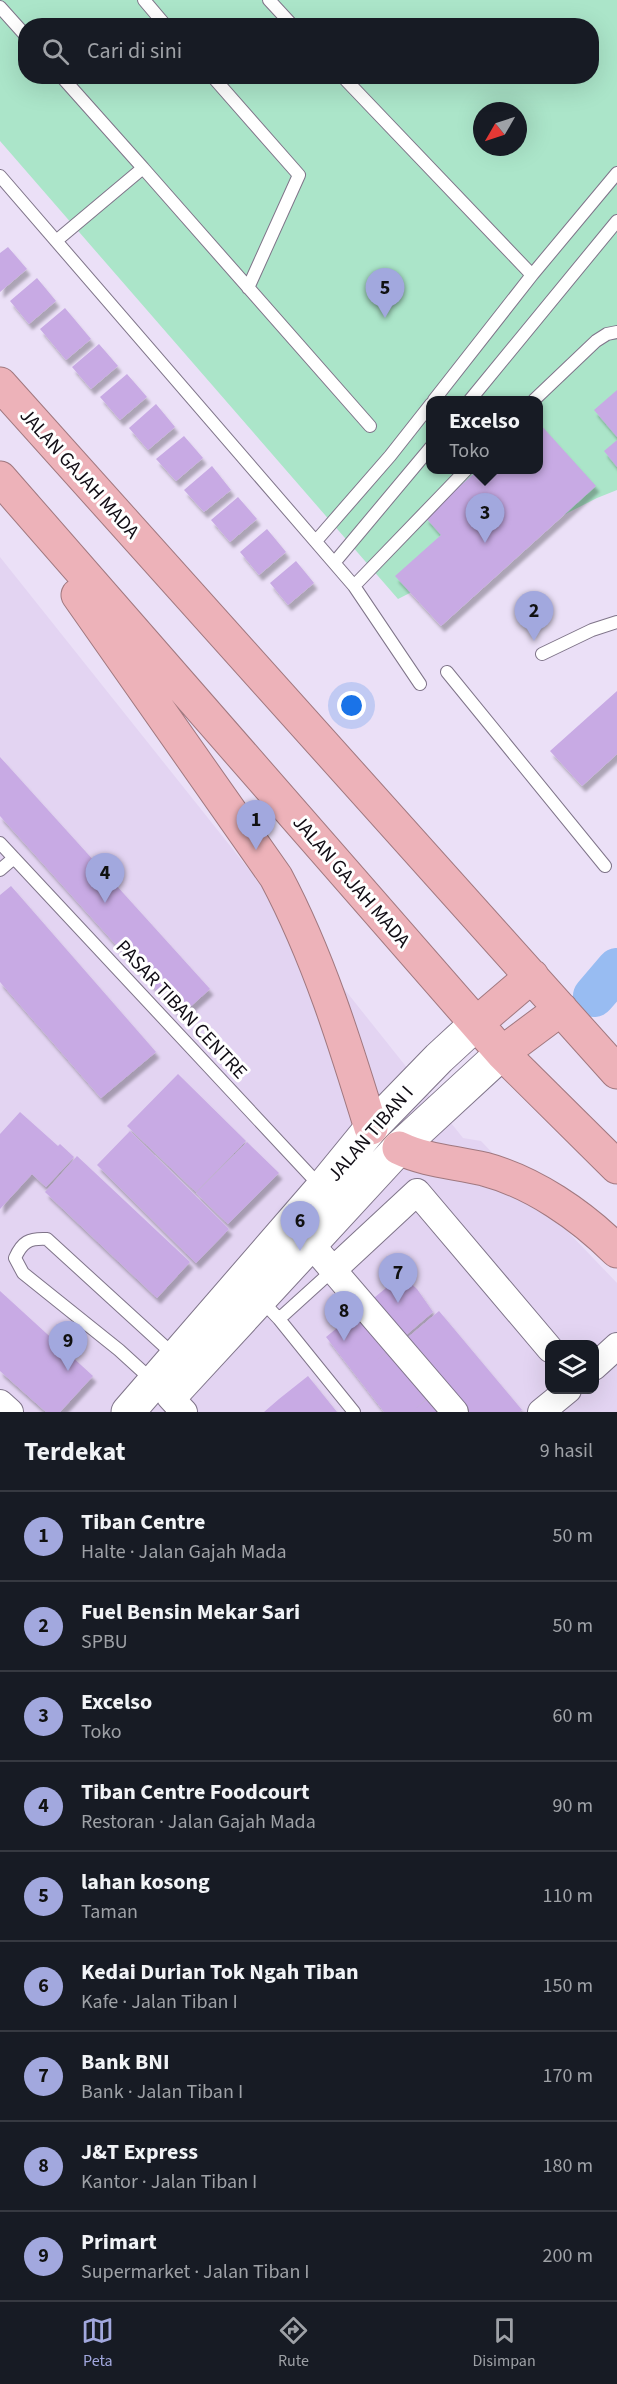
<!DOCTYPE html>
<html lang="id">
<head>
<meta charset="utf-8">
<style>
  :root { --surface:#171b24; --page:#242831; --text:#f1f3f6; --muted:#9ea1a6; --line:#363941; --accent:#a2a8de }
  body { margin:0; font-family:"Source Sans 3",sans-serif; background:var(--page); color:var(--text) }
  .controls { position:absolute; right:18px; bottom:18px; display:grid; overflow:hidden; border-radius:12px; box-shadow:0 6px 24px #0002 }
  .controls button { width:54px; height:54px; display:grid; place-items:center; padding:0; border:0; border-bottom:2px solid var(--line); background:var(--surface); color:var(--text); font:30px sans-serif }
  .compass { position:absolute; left:473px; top:102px; width:54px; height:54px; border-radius:50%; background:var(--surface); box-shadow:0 6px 24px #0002; rotate:231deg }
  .you { position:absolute; left:352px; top:706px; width:21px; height:21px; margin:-15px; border:4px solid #fff; border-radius:50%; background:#1a73e8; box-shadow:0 0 0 9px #1a73e833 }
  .badge { display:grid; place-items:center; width:39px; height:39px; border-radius:50%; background:var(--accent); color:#111; font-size:20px; font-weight:700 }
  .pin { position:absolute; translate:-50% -50px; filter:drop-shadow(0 2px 3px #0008) }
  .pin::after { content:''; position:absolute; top:32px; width:21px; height:18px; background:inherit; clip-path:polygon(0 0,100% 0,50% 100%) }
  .popup { position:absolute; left:426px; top:396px; width:117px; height:78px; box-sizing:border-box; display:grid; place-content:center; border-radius:12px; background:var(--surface); filter:drop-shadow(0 2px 4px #0005); font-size:20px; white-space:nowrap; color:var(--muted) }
  .popup b { font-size:22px; color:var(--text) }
  .popup::after { content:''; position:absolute; left:50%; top:100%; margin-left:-12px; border:12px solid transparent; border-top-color:var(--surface) }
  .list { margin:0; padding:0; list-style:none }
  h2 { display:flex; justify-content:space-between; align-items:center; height:78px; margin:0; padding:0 24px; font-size:26px }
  h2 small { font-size:20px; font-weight:400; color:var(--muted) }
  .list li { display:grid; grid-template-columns:39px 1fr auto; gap:18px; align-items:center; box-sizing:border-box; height:90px; padding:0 24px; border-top:2px solid var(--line) }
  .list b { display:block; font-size:22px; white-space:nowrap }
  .list p { margin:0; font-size:20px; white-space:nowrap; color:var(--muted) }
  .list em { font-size:20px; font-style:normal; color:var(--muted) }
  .icon { flex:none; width:33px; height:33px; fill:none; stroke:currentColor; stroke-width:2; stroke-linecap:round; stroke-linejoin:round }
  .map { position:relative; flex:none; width:617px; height:1412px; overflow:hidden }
  .search { position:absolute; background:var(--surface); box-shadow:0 6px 24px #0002; left:18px; right:18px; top:18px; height:66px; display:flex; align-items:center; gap:15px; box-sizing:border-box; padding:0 21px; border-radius:24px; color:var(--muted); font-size:22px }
  .sheet { height:888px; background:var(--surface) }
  nav { display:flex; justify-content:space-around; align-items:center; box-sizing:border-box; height:84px; border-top:2px solid var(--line); background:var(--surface); font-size:16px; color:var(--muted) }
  nav a { display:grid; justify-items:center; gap:3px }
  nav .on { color:var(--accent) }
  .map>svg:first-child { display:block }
  .built { fill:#e3d4f2; fill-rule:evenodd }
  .green { fill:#abe5c9; fill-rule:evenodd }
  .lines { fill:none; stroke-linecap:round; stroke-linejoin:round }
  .river { stroke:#98bcf2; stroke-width:42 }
  .building { fill:#c8aae4; filter:url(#shadow) }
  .lane-casing { stroke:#7f7489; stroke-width:14 }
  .street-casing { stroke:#7f7489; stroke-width:28 }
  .secondary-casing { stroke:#7f7489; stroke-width:35 }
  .highway-casing { stroke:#a0787f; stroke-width:35 }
  .lane { stroke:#fff; stroke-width:12 }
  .street { stroke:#fff; stroke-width:26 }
  .secondary { stroke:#fff; stroke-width:33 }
  .highway { stroke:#edb2b9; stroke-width:33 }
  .labels { text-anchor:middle; stroke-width:6; stroke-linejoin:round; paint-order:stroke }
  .street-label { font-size:20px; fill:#100c14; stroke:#fff }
</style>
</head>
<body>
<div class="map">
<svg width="617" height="1412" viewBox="0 0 617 1412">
  <defs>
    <filter id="shadow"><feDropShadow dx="3.5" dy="6" stdDeviation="1.5" flood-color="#0004"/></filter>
  </defs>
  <rect width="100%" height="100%" fill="#ebe0f7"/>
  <path class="built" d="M 0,557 L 463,1138 L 481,1141 L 617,1283 L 617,1412 L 0,1412 ZM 550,1344 L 594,1344 L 594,1390 L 550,1390 Z"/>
  <path class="green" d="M 0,0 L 617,0 L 617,490 L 597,498 L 398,599 L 0,141 ZM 26,26 L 592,26 L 592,76 L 26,76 ZM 482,111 L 518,111 L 518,147 L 482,147 ZM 431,400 L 539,400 L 539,470 L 431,470 Z"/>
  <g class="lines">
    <path class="river" d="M 594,996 L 617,969"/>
  </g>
  <path class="building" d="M 8,247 L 27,269 L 0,292 L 0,253 Z
    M 37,278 L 56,301 L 29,324 L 10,301 Z
    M 65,308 L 91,339 L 66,360 L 40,329 Z
    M 99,344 L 118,366 L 91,389 L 72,367 Z
    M 127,374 L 147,397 L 120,420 L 100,397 Z
    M 617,390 L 617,437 L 594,410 Z
    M 156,404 L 175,427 L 148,450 L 129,428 Z
    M 539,423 L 596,486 L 441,626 L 395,576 L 441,535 L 425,517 L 478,470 L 539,470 Z
    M 184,436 L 203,458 L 176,481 L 156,459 Z
    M 617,440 L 617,467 L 604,451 Z
    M 212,466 L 231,490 L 204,512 L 184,490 Z
    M 238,497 L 257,519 L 230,542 L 211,520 Z
    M 267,529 L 286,552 L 259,575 L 240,552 Z
    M 296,561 L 314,583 L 288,605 L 270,583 Z
    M 617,691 L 617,754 L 582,786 L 550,751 Z
    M 0,757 L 210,989 L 180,1016 L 0,816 Z
    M 11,886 L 156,1052 L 101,1098 L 0,982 L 0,895 Z
    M 178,1074 L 246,1141 L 196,1192 L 127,1126 Z
    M 20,1112 L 58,1146 L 60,1144 L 74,1157 L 46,1187 L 32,1174 L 0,1209 L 0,1134 Z
    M 130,1131 L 229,1229 L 196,1263 L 97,1165 Z
    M 247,1142 L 279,1173 L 228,1224 L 196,1193 Z
    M 77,1156 L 190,1262 L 157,1298 L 45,1192 Z
    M 402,1275 L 417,1289 L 433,1312 L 377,1360 L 394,1347 L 433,1393 L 415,1409 L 435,1393 L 449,1412 L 384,1412 L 326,1337 Z
    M 0,1291 L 93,1376 L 60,1412 L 46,1412 L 0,1371 Z
    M 439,1311 L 522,1410 L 519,1412 L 456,1412 L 399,1345 Z
    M 308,1376 L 337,1412 L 264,1412 L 279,1399 Z"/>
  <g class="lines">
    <g class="lane-casing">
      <path id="lane" d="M 144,0 L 166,26
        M 269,0 L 293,26
        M 0,7 L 26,36
        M 61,76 L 143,168
        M 212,76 L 299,175 L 248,288
        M 342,76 L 532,275
        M 0,176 L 354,586 L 420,684
        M 56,241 L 143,168 L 370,426
        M 434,400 L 532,275 L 617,173
        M 470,400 L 617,221
        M 534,400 L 596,341 L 607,334 L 617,332
        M 316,541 L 390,456 L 431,404
        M 334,563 L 431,447
        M 354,586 L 466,470
        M 542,654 L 592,630 L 617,622
        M 447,672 L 605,866
        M 0,843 L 321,1187
        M 0,870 L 14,858
        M 261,1300 L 279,1319 L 354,1412
        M 279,1319 L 333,1270
        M 153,1381 L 119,1350 L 23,1273 L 15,1258 C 22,1242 29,1238 47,1239 L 174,1355"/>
    </g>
    <g class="street-casing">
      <path id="street" d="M 311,1244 L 333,1270 L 417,1192 L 550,1349
        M 333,1270 L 455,1412
        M 594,1367 L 617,1346
        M 170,1397 L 184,1412
        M 0,1403 L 10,1412
        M 541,1412 L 568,1390"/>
    </g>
    <g class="secondary-casing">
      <path id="secondary" d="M 174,1392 L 399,1148 L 502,1053
        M 128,1412 L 322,1188 L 371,1128 L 439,1058 L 477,1023"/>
    </g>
    <g class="highway-casing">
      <path id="highway" d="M 0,384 L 617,1072
        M 0,478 L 502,1053 L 617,1167
        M 78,595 L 276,877 C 318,956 345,1043 371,1128
        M 477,1023 L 532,976
        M 502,1053 L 561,1009
        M 399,1148 C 426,1161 455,1162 484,1169 C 533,1182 581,1215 617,1251"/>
    </g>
    <use href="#lane" class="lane"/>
    <use href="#street" class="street"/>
    <use href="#secondary" class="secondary"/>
    <use href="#highway" class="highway"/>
  </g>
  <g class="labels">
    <g class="street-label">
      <text transform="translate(80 473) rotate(48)" y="7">JALAN GAJAH MADA</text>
      <text transform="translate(352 881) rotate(49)" y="7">JALAN GAJAH MADA</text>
      <text transform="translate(182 1009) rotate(47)" y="7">PASAR TIBAN CENTRE</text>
      <text transform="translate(370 1133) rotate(-49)" y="7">JALAN TIBAN I</text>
    </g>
  </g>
</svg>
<div class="controls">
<button><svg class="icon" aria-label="layers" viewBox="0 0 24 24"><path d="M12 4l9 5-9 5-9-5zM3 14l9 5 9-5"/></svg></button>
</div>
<svg class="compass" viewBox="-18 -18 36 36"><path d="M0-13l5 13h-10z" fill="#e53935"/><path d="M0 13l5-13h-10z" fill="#9ea1a6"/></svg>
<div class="you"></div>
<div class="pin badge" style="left:256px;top:850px">1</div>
<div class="pin badge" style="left:534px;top:641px">2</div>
<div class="pin badge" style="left:485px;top:543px">3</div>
<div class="popup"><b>Excelso</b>Toko</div>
<div class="pin badge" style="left:105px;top:903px">4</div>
<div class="pin badge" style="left:385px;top:318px">5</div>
<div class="pin badge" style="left:300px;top:1251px">6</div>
<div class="pin badge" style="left:398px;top:1303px">7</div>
<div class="pin badge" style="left:344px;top:1341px">8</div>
<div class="pin badge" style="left:68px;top:1371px">9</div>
<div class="search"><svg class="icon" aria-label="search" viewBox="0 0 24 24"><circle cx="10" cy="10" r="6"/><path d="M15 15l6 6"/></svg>Cari di sini</div>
</div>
<section class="sheet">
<h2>Terdekat<small>9 hasil</small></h2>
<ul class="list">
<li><span class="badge">1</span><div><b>Tiban Centre</b><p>Halte · Jalan Gajah Mada</p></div><em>50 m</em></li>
<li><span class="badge">2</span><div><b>Fuel Bensin Mekar Sari</b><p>SPBU</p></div><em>50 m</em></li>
<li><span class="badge">3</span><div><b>Excelso</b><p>Toko</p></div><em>60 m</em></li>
<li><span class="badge">4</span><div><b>Tiban Centre Foodcourt</b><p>Restoran · Jalan Gajah Mada</p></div><em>90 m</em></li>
<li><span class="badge">5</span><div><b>lahan kosong</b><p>Taman</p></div><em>110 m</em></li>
<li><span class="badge">6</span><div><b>Kedai Durian Tok Ngah Tiban</b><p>Kafe · Jalan Tiban I</p></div><em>150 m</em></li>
<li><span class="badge">7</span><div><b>Bank BNI</b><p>Bank · Jalan Tiban I</p></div><em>170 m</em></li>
<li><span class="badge">8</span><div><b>J&amp;T Express</b><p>Kantor · Jalan Tiban I</p></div><em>180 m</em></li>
<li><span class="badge">9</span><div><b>Primart</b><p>Supermarket · Jalan Tiban I</p></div><em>200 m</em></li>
</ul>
</section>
<nav>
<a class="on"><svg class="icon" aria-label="map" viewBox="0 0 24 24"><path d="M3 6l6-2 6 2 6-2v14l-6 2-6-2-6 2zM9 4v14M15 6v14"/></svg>Peta</a>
<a><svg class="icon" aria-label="directions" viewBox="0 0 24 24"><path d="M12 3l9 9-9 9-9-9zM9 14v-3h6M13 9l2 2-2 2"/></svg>Rute</a>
<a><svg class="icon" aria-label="saved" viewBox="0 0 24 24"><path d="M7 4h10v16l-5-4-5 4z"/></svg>Disimpan</a>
</nav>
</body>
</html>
